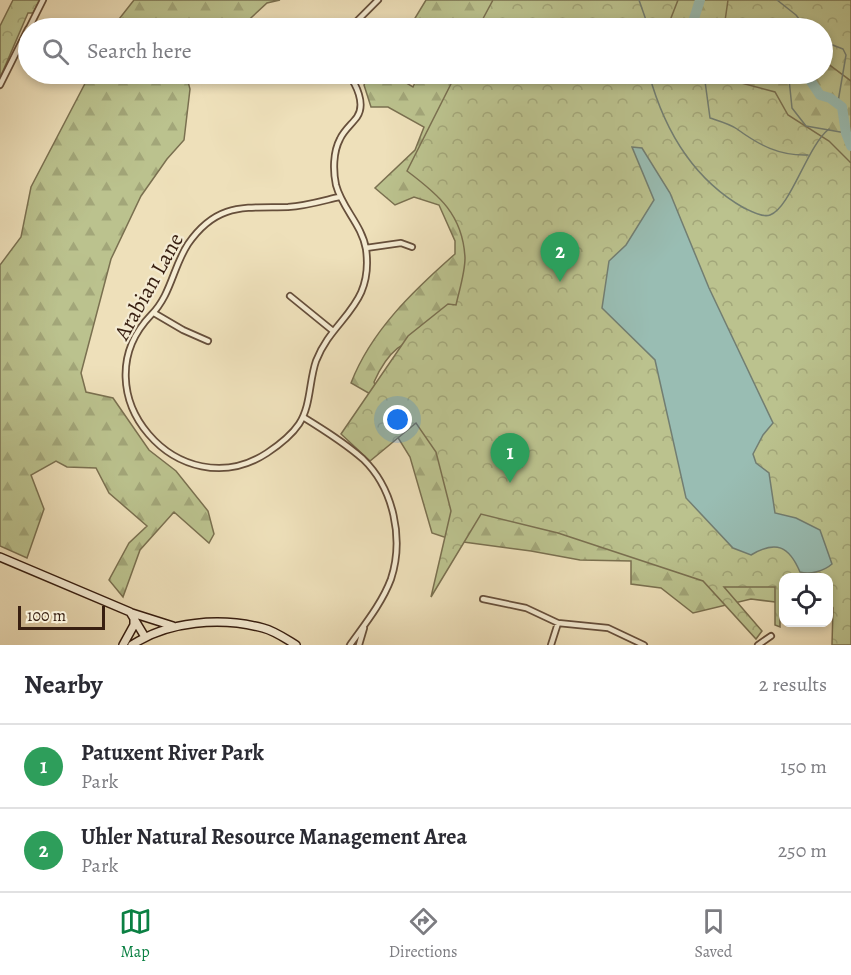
<!DOCTYPE html>
<html lang="en">
<head>
<meta charset="utf-8">
<style>
  :root { --surface:#fff; --page:#f2f2f3; --text:#2b2b33; --muted:#7c7c81; --line:#e1e1e2; --accent:#0b8043 }
  body { margin:0; font-family:Alegreya,serif; background:var(--page); color:var(--text) }
  .controls { position:absolute; right:18px; bottom:18px; display:grid; overflow:hidden; border-radius:12px; box-shadow:0 3px 9px #0003 }
  .controls button { width:54px; height:54px; display:grid; place-items:center; padding:0; border:0; border-bottom:2px solid var(--line); background:var(--surface); color:var(--text); font:30px sans-serif }
  .scale { position:absolute; left:18px; bottom:15px; width:87px; box-sizing:border-box; padding-left:6px; border:3px solid #381f11; border-top:0; font-size:16px; line-height:21px; white-space:nowrap; color:#381f11; -webkit-text-stroke:4px #f4ebd2; paint-order:stroke }
  .you { position:absolute; left:398px; top:420px; width:21px; height:21px; margin:-15px; border:4px solid #fff; border-radius:50%; background:#1a73e8; box-shadow:0 0 0 9px #1a73e833 }
  .badge { display:grid; place-items:center; width:39px; height:39px; border-radius:50%; background:var(--accent); color:#fff; font-size:20px; font-weight:700 }
  .pin { position:absolute; translate:-50% -50px; filter:drop-shadow(0 2px 3px #0008) }
  .pin::after { content:''; position:absolute; top:32px; width:21px; height:18px; background:inherit; clip-path:polygon(0 0,100% 0,50% 100%) }
  .list { margin:0; padding:0; list-style:none }
  h2 { display:flex; justify-content:space-between; align-items:center; height:78px; margin:0; padding:0 24px; font-size:26px }
  h2 small { font-size:20px; font-weight:400; color:var(--muted) }
  .list li { display:grid; grid-template-columns:39px 1fr auto; gap:18px; align-items:center; box-sizing:border-box; height:84px; padding:0 24px; border-top:2px solid var(--line) }
  .list b { display:block; font-size:22px; white-space:nowrap }
  .list p { margin:0; font-size:20px; white-space:nowrap; color:var(--muted) }
  .list em { font-size:20px; font-style:normal; color:var(--muted) }
  .icon { flex:none; width:33px; height:33px; fill:none; stroke:currentColor; stroke-width:2; stroke-linecap:round; stroke-linejoin:round }
  .map { position:relative; flex:none; width:851px; height:645px; overflow:hidden }
  .search { position:absolute; background:var(--surface); box-shadow:0 3px 9px #0003; left:18px; right:18px; top:18px; height:66px; display:flex; align-items:center; gap:15px; box-sizing:border-box; padding:0 21px; border-radius:33px; color:var(--muted); font-size:22px }
  .sheet { height:246px; background:var(--surface) }
  nav { display:flex; justify-content:space-around; align-items:center; box-sizing:border-box; height:84px; border-top:2px solid var(--line); background:var(--surface); font-size:16px; color:var(--muted) }
  nav a { display:grid; justify-items:center; gap:3px }
  nav .on { color:var(--accent) }
  .map>svg:first-child { display:block }
  .forest { fill:url(#forest-firs); stroke:#7a7050; stroke-width:1.5 }
  .park { fill:url(#park-crowns); stroke:#7a7050; stroke-width:1.5 }
  .water { fill:#99bdb3; stroke:#727e72; stroke-width:1.5 }
  .lines { fill:none; stroke-linecap:round; stroke-linejoin:round }
  .stream { stroke:#727e72; stroke-width:1.5 }
  .river { stroke:#99bdb3; stroke-width:10 }
  .street-casing { stroke:#664f3b; stroke-width:8 }
  .secondary-casing { stroke:#381f11; stroke-width:10 }
  .street { stroke:#f4ebd2; stroke-width:4.5 }
  .secondary { stroke:#f4ebd2; stroke-width:7 }
  .labels { text-anchor:middle; stroke-width:4.5; stroke-linejoin:round; paint-order:stroke }
  .street-label { font-size:22px; fill:#381f11; stroke:#f4ebd2 }
</style>
</head>
<body>
<div class="map">
<svg width="851" height="645" viewBox="0 0 851 645">
  <defs>
    <pattern id="forest-firs" width="22" height="20" patternUnits="userSpaceOnUse" patternTransform="scale(1.5)"><rect width="22" height="20" fill="#bbc28e"/><path d="M5 1l3.5 6h-7zM16 11l3.5 6h-7z" fill="#a2a679"/></pattern>
    <pattern id="park-crowns" width="20" height="18" patternUnits="userSpaceOnUse" patternTransform="scale(1.5)"><rect width="20" height="18" fill="#bbc28e"/><path d="M2 6a3 3 0 1 1 6 0M12 15a3 3 0 1 1 6 0" fill="none" stroke="#a2a679"/></pattern>
  </defs>
  <rect width="100%" height="100%" fill="#eee0ba"/>
  <filter id="stains"><feTurbulence type="fractalNoise" baseFrequency=".00333" numOctaves="4"/><feColorMatrix values="0 0 0 0 .2 0 0 0 0 .09 0 0 0 0 .02 0 0 0 .5 -.17"/></filter>
  <radialGradient id="worn" r=".72"><stop offset=".6" stop-color="#630" stop-opacity="0"/><stop offset="1" stop-color="#630" stop-opacity=".3"/></radialGradient>
  <path class="forest" d="M 134,0 L 280,0 L 267,3 L 240,28 L 112,28 Z
    M 426,0 L 851,0 L 851,546 L 784,578 L 783,603 L 751,599 L 693,613 L 661,588 L 631,584 L 631,561 L 580,560 L 531,551 L 456,541 L 432,533 L 410,457 L 384,415 L 442,327 C 406,342 391,344 374,382 L 377,390 L 372,395 L 351,383 C 371,331 413,291 455,254 L 455,241 L 439,205 L 414,197 L 395,205 L 375,188 L 415,150 L 424,127 L 388,107 L 371,107 L 364,85 L 369,75 L 393,75 L 413,87 L 418,76 L 415,74 L 822,74 L 822,28 L 409,28 Z
    M 90,74 L 186,74 L 190,89 L 184,140 L 167,159 L 141,196 L 111,259 L 81,373 L 86,392 L 113,398 L 149,450 L 176,471 L 208,511 L 214,534 L 209,543 L 174,512 L 140,550 L 123,597 L 109,580 L 129,543 L 147,526 L 109,493 L 96,468 L 67,467 L 56,461 L 31,475 L 44,509 L 27,558 L 0,546 L 0,265 L 21,237 L 31,187 Z"/>
  <path class="park" d="M 13,0 L 40,0 L 33,13 L 28,13 L 0,78 L 0,26 Z
    M 493,0 L 678,0 L 671,18 L 671,28 L 478,28 Z
    M 728,0 L 851,0 L 851,81 L 823,60 L 822,28 L 724,28 Z
    M 456,74 L 707,74 L 775,92 L 788,115 L 829,141 L 851,163 L 851,645 L 832,645 L 833,608 L 829,600 L 828,578 L 784,578 L 783,587 L 780,588 L 780,627 L 775,625 L 775,587 L 724,587 L 762,631 L 756,639 L 703,581 L 558,533 L 481,514 L 431,597 L 451,511 L 436,452 L 416,423 L 370,461 L 341,434 L 408,336 L 448,304 L 456,305 C 459,291 465,273 465,258 C 463,215 439,195 407,171 Z"/>
  <path class="water" d="M 632,147 L 642,148 L 670,193 L 709,288 L 773,423 L 763,435 L 753,454 L 756,463 L 769,473 L 775,513 L 796,518 L 820,530 L 832,564 C 824,571 810,575 800,572 C 789,546 776,540 751,555 L 733,548 L 686,498 L 655,360 L 602,308 L 609,261 L 626,245 L 654,200 Z"/>
  <g class="lines">
    <path class="stream" d="M 639,0 L 647,23 L 646,28
      M 777,0 L 796,15 L 806,28
      M 822,41 L 843,49 L 846,55 L 838,102
      M 649,74 C 664,129 693,179 744,208 C 751,211 763,218 770,215 C 791,207 807,146 829,129
      M 704,74 L 710,118 C 719,121 730,124 737,129 C 759,145 779,156 808,155
      M 781,74 L 789,79 L 792,108 L 806,126 L 846,133"/>
    <path class="river" d="M 691,28 L 700,0
      M 806,74 L 820,95 L 830,98 L 842,107 L 846,133 L 851,146"/>
    <g class="street-casing">
      <path id="street" d="M 29,28 L 43,0
        M 350,28 L 378,0
        M 0,85 L 28,29
        M 339,197 C 322,201 306,206 288,207 C 245,208 217,202 188,244 C 173,267 171,295 151,315 C 77,392 180,510 267,453 C 279,445 291,436 299,424 C 311,406 309,381 316,361 C 333,317 374,307 366,249 C 362,225 342,208 336,185 C 333,171 333,152 340,139 C 344,130 352,124 357,117 C 366,104 356,84 348,74
        M 366,248 L 401,243 L 412,247
        M 290,296 L 333,331
        M 154,313 L 183,330 L 208,341
        M 303,417 C 324,430 345,443 363,459 C 394,489 404,539 391,579 C 382,603 365,624 350,645
        M 483,599 L 526,608 L 558,623 L 608,628 L 644,645
        M 359,645 L 364,628
        M 551,645 L 558,623
        M 758,645 L 771,636"/>
    </g>
    <g class="secondary-casing">
      <path id="secondary" d="M 0,557 L 130,612 L 145,637
        M 132,613 L 173,626
        M 123,645 L 134,625 L 134,619
        M 132,645 C 168,621 221,617 263,628 C 275,631 286,639 296,645"/>
    </g>
    <use href="#street" class="street"/>
    <use href="#secondary" class="secondary"/>
  </g>
  <g class="labels">
    <g class="street-label">
      <text transform="translate(148 286) rotate(-61)" y="8">Arabian Lane</text>
    </g>
  </g>
  <rect width="100%" height="100%" filter="url(#stains)"/>
  <rect width="100%" height="100%" fill="url(#worn)"/>
</svg>
<div class="controls">
<button><svg class="icon" aria-label="locate" viewBox="0 0 24 24"><circle cx="12" cy="12" r="6"/><path d="M12 2v4M12 18v4M2 12h4M18 12h4"/></svg></button>
</div>
<div class="scale">100 m</div>
<div class="you"></div>
<div class="pin badge" style="left:510px;top:483px;background:#2e9e5b">1</div>
<div class="pin badge" style="left:560px;top:282px;background:#2e9e5b">2</div>
<div class="search"><svg class="icon" aria-label="search" viewBox="0 0 24 24"><circle cx="10" cy="10" r="6"/><path d="M15 15l6 6"/></svg>Search here</div>
</div>
<section class="sheet">
<h2>Nearby<small>2 results</small></h2>
<ul class="list">
<li><span class="badge" style="background:#2e9e5b">1</span><div><b>Patuxent River Park</b><p>Park</p></div><em>150 m</em></li>
<li><span class="badge" style="background:#2e9e5b">2</span><div><b>Uhler Natural Resource Management Area</b><p>Park</p></div><em>250 m</em></li>
</ul>
</section>
<nav>
<a class="on"><svg class="icon" aria-label="map" viewBox="0 0 24 24"><path d="M3 6l6-2 6 2 6-2v14l-6 2-6-2-6 2zM9 4v14M15 6v14"/></svg>Map</a>
<a><svg class="icon" aria-label="directions" viewBox="0 0 24 24"><path d="M12 3l9 9-9 9-9-9zM9 14v-3h6M13 9l2 2-2 2"/></svg>Directions</a>
<a><svg class="icon" aria-label="saved" viewBox="0 0 24 24"><path d="M7 4h10v16l-5-4-5 4z"/></svg>Saved</a>
</nav>
</body>
</html>
